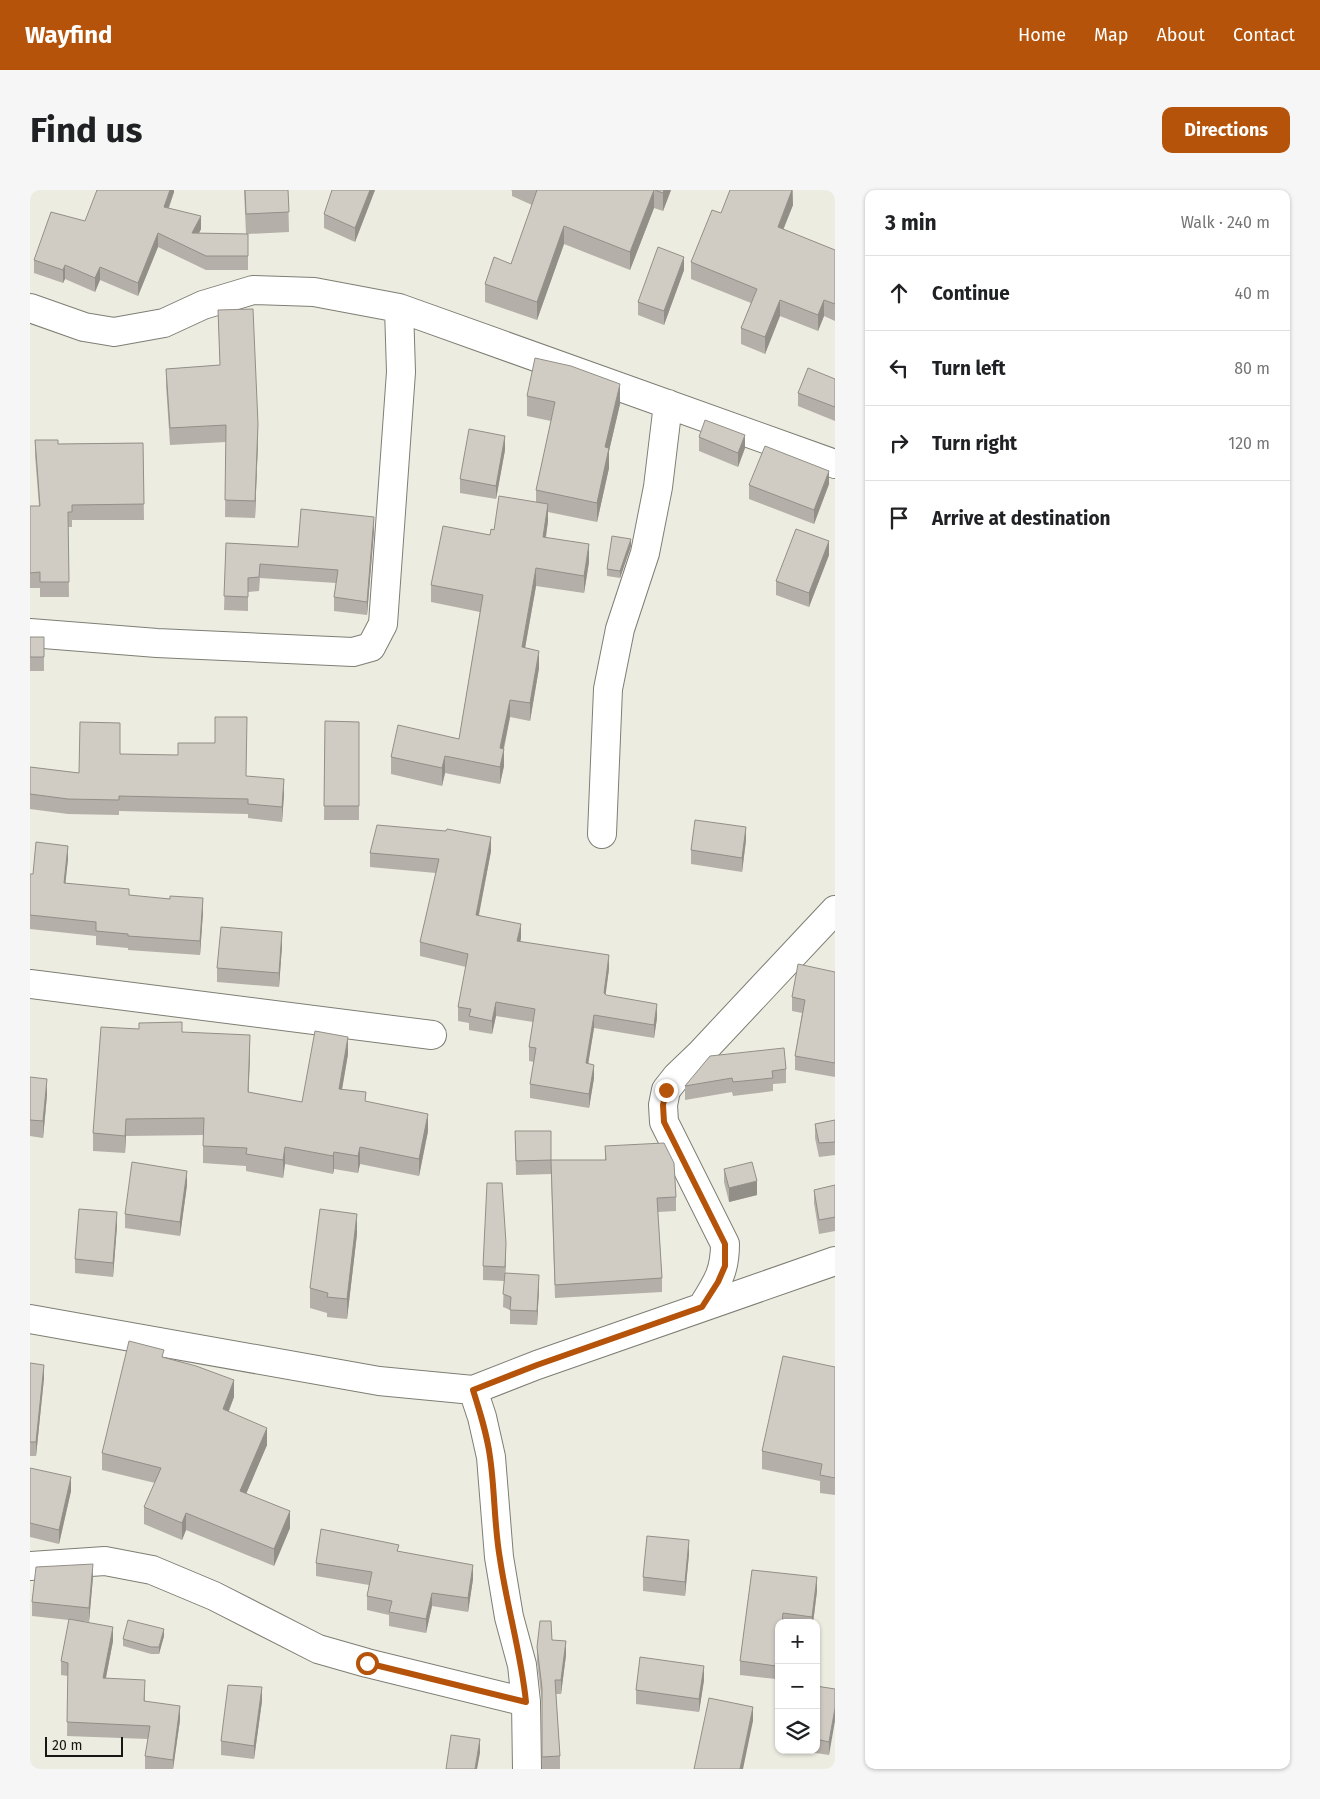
<!DOCTYPE html>
<html lang="en">
<head>
<meta charset="utf-8">
<style>
  :root { --surface:#fff; --page:#f6f6f6; --text:#202124; --muted:#757577; --line:#e0e0e0; --accent:#b45309 }
  body { margin:0; font-family:"Fira Sans",sans-serif; background:var(--page); color:var(--text) }
  .controls { position:absolute; right:15px; bottom:15px; display:grid; overflow:hidden; border-radius:10px; box-shadow:0 1px 4px #0004 }
  .controls button { width:45px; height:45px; display:grid; place-items:center; padding:0; border:0; border-bottom:1px solid var(--line); background:var(--surface); color:var(--text); font:25px sans-serif }
  .scale { position:absolute; left:15px; bottom:12px; width:78px; box-sizing:border-box; padding-left:5px; border:2px solid #171713; border-top:0; font-size:14px; line-height:18px; white-space:nowrap; color:#171713; -webkit-text-stroke:4px #edece1; paint-order:stroke }
  .stop { position:absolute; width:15px; height:15px; margin:-11px; border:4px solid #b45309; border-radius:50%; background:#fff }
  .stop.end { background:#b45309; border-color:#fff; box-shadow:0 1px 5px #0008 }
  .list { margin:0; padding:0; list-style:none }
  h2 { display:flex; justify-content:space-between; align-items:center; height:65px; margin:0; padding:0 20px; font-size:21px }
  h2 small { font-size:16px; font-weight:400; color:var(--muted) }
  .list li { display:grid; grid-template-columns:32px 1fr auto; gap:15px; align-items:center; box-sizing:border-box; height:75px; padding:0 20px; border-top:1px solid var(--line) }
  .list b { display:block; font-size:19px; white-space:nowrap }
  .list em { font-size:16px; font-style:normal; color:var(--muted) }
  .icon { flex:none; width:28px; height:28px; fill:none; stroke:currentColor; stroke-width:2; stroke-linecap:round; stroke-linejoin:round }
  .map { position:relative; flex:none; width:805px; height:1579px; overflow:hidden; border-radius:10px }
  header { display:flex; align-items:center; gap:30px; box-sizing:border-box; height:70px; padding:0 25px; background:var(--accent); color:#fff }
  header strong { font-size:24px }
  nav { display:flex; gap:28px; margin-inline-start:auto; font-size:18px }
  .intro { display:flex; align-items:center; justify-content:space-between; box-sizing:border-box; height:120px; padding:0 30px }
  h1 { margin:0; font-size:35px }
  .button { padding:12px 22px; border-radius:10px; background:var(--accent); color:#fff; font-size:18px; font-weight:700 }
  main { display:flex; gap:30px; padding:0 30px }
  aside { flex:1; background:var(--surface); border-radius:10px; box-shadow:0 1px 4px #0004 }
  .map>svg:first-child { display:block }
  .lines { fill:none; stroke-linecap:round; stroke-linejoin:round }
  .minor-casing { stroke:#7e7e74; stroke-width:30 }
  .minor { stroke:#fff; stroke-width:28 }
  .wall { fill:#b4afa8 }
  .shaded-wall { fill:#928f88 }
  .building { fill:#d1ccc3; stroke:#928f88 }
  .route { stroke:#b45309; stroke-width:6 }
</style>
</head>
<body>
<header>
<strong>Wayfind</strong>
<nav><a>Home</a><a>Map</a><a>About</a><a>Contact</a></nav>
</header>
<div class="intro"><h1>Find us</h1><a class="button">Directions</a></div>
<main>
<div class="map">
<svg width="805" height="1579" viewBox="0 0 805 1579">
  <rect width="100%" height="100%" fill="#edece1"/>
  <g class="lines">
    <g class="minor-casing">
      <path id="minor" d="M 0,118 L 54,137 L 84,142 L 134,133 L 173,115 L 223,100 L 284,102 L 369,118 L 805,274
        M 0,443 L 127,453 L 323,462 L 341,457 L 353,434 L 371,182 L 369,118
        M 572,644 L 578,499 L 590,439 L 615,363 L 628,297 L 638,214
        M 0,794 L 402,845
        M 672,1117 C 687,1093 695,1082 695,1054 L 634,932 L 633,915 L 636,900 L 647,886 L 671,863 L 805,720
        M 0,1129 L 349,1191 L 443,1200 L 507,1175 L 805,1071
        M 443,1200 L 452,1227 L 461,1267 L 469,1367 L 479,1427 L 492,1475 L 496,1512 L 497,1579
        M 0,1376 L 75,1371 L 122,1380 L 184,1406 L 288,1459 L 337,1473 L 496,1512"/>
    </g>
    <use href="#minor" class="minor"/>
  </g>
  <path class="wall" d="M 144,0 L 144,2 L 139,18 L 171,39 L 169,43 L 216,44 L 214,0 L 258,0 L 259,42 L 218,44 L 218,80 L 176,80 L 128,57 L 108,106 L 70,90 L 65,102 L 35,89 L 33,93 L 4,83 L 4,70 L 55,31 Z
    M 302,0 L 345,0 L 325,52 L 294,38 L 294,24 Z
    M 481,0 L 641,0 L 633,21 L 624,18 L 600,80 L 534,54 L 507,130 L 455,112 L 455,94 L 481,74 L 502,15 L 482,6 L 482,1 Z
    M 763,0 L 763,15 L 753,39 L 805,60 L 805,131 L 794,126 L 788,141 L 750,126 L 735,164 L 711,154 L 711,138 L 721,113 L 661,89 L 661,72 L 691,23 Z
    M 654,80 L 634,135 L 608,125 L 608,112 Z
    M 188,120 L 228,251 L 225,328 L 195,327 L 196,252 L 140,255 L 136,195 L 136,179 L 190,175 Z
    M 805,189 L 805,231 L 768,216 L 768,203 Z
    M 497,206 L 590,214 L 579,261 L 579,278 L 567,332 L 518,322 L 518,331 L 516,348 L 559,372 L 554,403 L 506,396 L 495,458 L 509,478 L 500,531 L 480,527 L 474,559 L 474,576 L 470,594 L 415,583 L 412,596 L 361,584 L 361,567 L 429,549 L 450,422 L 401,412 L 401,395 L 460,345 L 464,340 L 506,312 L 506,300 L 521,231 L 497,226 Z
    M 669,247 L 715,258 L 708,277 L 669,261 Z
    M 5,250 L 28,254 L 113,253 L 114,330 L 42,330 L 42,337 L 38,337 L 39,407 L 10,407 L 10,398 L 0,398 L 0,316 L 9,316 L 5,265 Z
    M 475,260 L 466,309 L 430,303 L 430,289 Z
    M 799,294 L 784,334 L 719,309 L 719,295 Z
    M 344,341 L 337,425 L 304,421 L 304,407 L 306,393 L 230,388 L 229,401 L 218,402 L 218,421 L 194,420 L 196,353 L 268,357 Z
    M 601,356 L 590,388 L 577,386 L 577,379 Z
    M 799,365 L 779,417 L 746,405 L 746,391 Z
    M 0,447 L 14,447 L 14,481 L 0,481 Z
    M 295,531 L 329,532 L 329,630 L 294,630 Z
    M 90,564 L 217,586 L 254,604 L 252,632 L 218,628 L 218,624 L 89,621 L 89,625 L 38,624 L 0,619 L 0,577 L 49,583 Z
    M 716,650 L 712,682 L 661,674 L 661,660 Z
    M 461,661 L 449,725 L 491,748 L 490,752 L 579,779 L 575,805 L 627,828 L 624,848 L 564,838 L 558,874 L 564,888 L 559,918 L 500,908 L 500,894 L 504,872 L 499,871 L 499,857 L 503,832 L 466,826 L 462,844 L 439,840 L 439,833 L 428,831 L 428,817 L 436,777 L 390,766 L 390,752 L 406,683 L 340,677 L 340,663 Z
    M 38,669 L 35,693 L 99,705 L 173,722 L 170,765 L 98,760 L 98,758 L 66,755 L 66,746 L 0,739 L 0,684 L 3,684 Z
    M 252,756 L 249,797 L 187,792 L 187,778 Z
    M 805,782 L 805,887 L 765,880 L 765,866 L 772,823 L 762,821 L 762,807 Z
    M 152,842 L 220,863 L 218,902 L 272,912 L 318,864 L 312,900 L 398,941 L 389,986 L 330,974 L 328,983 L 304,979 L 303,984 L 255,974 L 253,988 L 216,981 L 216,976 L 173,973 L 173,945 L 96,946 L 95,963 L 63,961 L 63,943 Z
    M 680,866 L 756,879 L 756,893 L 743,894 L 743,901 L 703,906 L 702,902 L 655,910 L 655,896 Z
    M 0,887 L 17,905 L 13,948 L 0,946 Z
    M 805,930 L 805,965 L 789,967 L 785,948 L 785,934 Z
    M 485,941 L 521,970 L 575,970 L 575,956 L 646,1007 L 646,1021 L 628,1022 L 632,1088 L 632,1102 L 525,1108 L 521,984 L 486,985 Z
    M 694,979 L 727,1005 L 699,1012 L 694,992 Z
    M 157,995 L 150,1046 L 95,1038 L 95,1024 Z
    M 805,995 L 805,1041 L 789,1044 L 784,1013 L 784,1000 Z
    M 87,1036 L 83,1087 L 45,1083 L 45,1069 Z
    M 327,1044 L 317,1129 L 297,1127 L 297,1123 L 280,1118 L 280,1098 Z
    M 476,1067 L 475,1083 L 509,1099 L 507,1135 L 480,1134 L 480,1120 L 473,1117 L 474,1091 L 453,1090 L 453,1076 Z
    M 134,1168 L 204,1207 L 199,1221 L 237,1255 L 216,1304 L 260,1338 L 244,1376 L 156,1340 L 152,1350 L 114,1334 L 114,1317 L 125,1293 L 72,1280 L 72,1263 Z
    M 0,1173 L 14,1188 L 6,1266 L 0,1266 Z
    M 805,1177 L 805,1305 L 790,1303 L 790,1291 L 732,1279 L 732,1261 Z
    M 0,1278 L 41,1301 L 29,1354 L 0,1347 Z
    M 369,1361 L 443,1389 L 438,1422 L 402,1416 L 396,1443 L 359,1436 L 359,1425 L 337,1420 L 337,1406 L 339,1395 L 286,1386 L 286,1373 Z
    M 659,1364 L 655,1406 L 613,1401 L 613,1387 Z
    M 722,1380 L 787,1401 L 783,1433 L 749,1433 L 746,1489 L 710,1485 L 710,1471 Z
    M 63,1387 L 59,1432 L 49,1431 L 83,1451 L 76,1488 L 115,1504 L 115,1511 L 150,1530 L 143,1579 L 115,1579 L 115,1566 L 118,1549 L 37,1546 L 38,1486 L 31,1485 L 31,1471 L 39,1430 L 2,1426 L 2,1412 Z
    M 134,1446 L 129,1464 L 121,1464 L 93,1456 L 93,1449 Z
    M 522,1450 L 536,1465 L 531,1504 L 526,1504 L 530,1566 L 530,1579 L 512,1579 L 512,1512 L 507,1471 L 507,1457 Z
    M 674,1490 L 669,1522 L 606,1514 L 606,1500 Z
    M 786,1496 L 805,1499 L 799,1565 L 779,1562 L 779,1560 L 786,1560 Z
    M 232,1511 L 224,1569 L 191,1565 L 191,1551 Z
    M 749,1513 L 749,1544 L 746,1544 L 746,1530 Z"/>
  <path class="shaded-wall" d="M 140,0 L 144,0 L 144,2 L 134,30 L 134,17 Z
    M 340,0 L 345,0 L 325,52 L 325,38 Z
    M 624,0 L 624,18 L 600,80 L 600,62 Z
    M 634,0 L 641,0 L 633,21 L 633,3 Z
    M 762,0 L 763,15 L 748,53 L 748,37 Z
    M 171,26 L 171,39 L 162,57 L 162,43 Z
    M 534,36 L 534,54 L 507,130 L 507,112 Z
    M 128,43 L 128,57 L 108,106 L 108,93 Z
    M 654,67 L 654,80 L 634,135 L 634,121 Z
    M 35,75 L 35,89 L 33,93 L 33,80 Z
    M 70,77 L 70,90 L 65,102 L 65,88 Z
    M 750,110 L 750,126 L 735,164 L 735,147 Z
    M 794,110 L 794,126 L 788,141 L 788,125 Z
    M 590,194 L 590,214 L 579,261 L 579,278 L 567,332 L 567,313 L 575,257 Z
    M 228,234 L 228,251 L 225,328 L 225,311 Z
    M 715,245 L 715,258 L 708,277 L 708,263 Z
    M 475,246 L 475,260 L 466,309 L 466,296 Z
    M 799,281 L 799,294 L 784,334 L 784,320 Z
    M 518,314 L 518,331 L 513,364 L 513,347 Z
    M 344,327 L 344,341 L 337,425 L 337,412 Z
    M 601,349 L 601,356 L 590,388 L 590,381 Z
    M 799,351 L 799,365 L 779,417 L 779,403 Z
    M 559,354 L 559,372 L 554,403 L 554,386 Z
    M 506,378 L 506,396 L 492,475 L 492,457 Z
    M 509,461 L 509,478 L 500,531 L 500,513 Z
    M 480,510 L 480,527 L 470,575 L 470,558 Z
    M 474,559 L 474,576 L 470,594 L 470,577 Z
    M 415,566 L 415,583 L 412,596 L 412,578 Z
    M 254,589 L 254,604 L 252,632 L 252,617 Z
    M 716,637 L 716,650 L 712,682 L 712,668 Z
    M 461,647 L 461,661 L 446,739 L 446,725 Z
    M 38,656 L 38,669 L 34,707 L 34,693 Z
    M 173,708 L 173,722 L 170,765 L 170,751 Z
    M 491,734 L 491,748 L 487,765 L 487,751 Z
    M 252,742 L 252,756 L 249,797 L 249,783 Z
    M 579,765 L 579,779 L 574,817 L 574,803 Z
    M 466,812 L 466,826 L 462,844 L 462,831 Z
    M 627,814 L 627,828 L 624,848 L 624,835 Z
    M 564,825 L 564,838 L 556,887 L 556,873 Z
    M 220,845 L 220,863 L 218,919 L 218,902 Z
    M 318,847 L 318,864 L 309,916 L 309,899 Z
    M 564,875 L 564,888 L 559,918 L 559,904 Z
    M 17,889 L 17,905 L 13,948 L 13,931 Z
    M 398,924 L 398,941 L 389,986 L 389,969 Z
    M 96,929 L 96,946 L 95,963 L 95,946 Z
    M 255,957 L 255,974 L 253,988 L 253,970 Z
    M 330,957 L 330,974 L 328,983 L 328,966 Z
    M 304,962 L 304,979 L 303,984 L 303,966 Z
    M 157,981 L 157,995 L 150,1046 L 150,1032 Z
    M 727,991 L 727,1005 L 699,1012 L 699,998 Z
    M 87,1022 L 87,1036 L 83,1087 L 83,1073 Z
    M 327,1024 L 327,1044 L 317,1129 L 317,1109 Z
    M 476,1053 L 476,1067 L 475,1091 L 475,1077 Z
    M 509,1085 L 509,1099 L 507,1135 L 507,1121 Z
    M 14,1175 L 14,1188 L 6,1266 L 6,1252 Z
    M 204,1190 L 204,1207 L 193,1235 L 193,1219 Z
    M 237,1238 L 237,1255 L 210,1318 L 210,1301 Z
    M 41,1287 L 41,1301 L 29,1354 L 29,1340 Z
    M 260,1321 L 260,1338 L 244,1376 L 244,1359 Z
    M 156,1323 L 156,1340 L 152,1350 L 152,1333 Z
    M 659,1350 L 659,1364 L 655,1406 L 655,1392 Z
    M 63,1374 L 63,1387 L 59,1432 L 59,1418 Z
    M 443,1375 L 443,1389 L 438,1422 L 438,1408 Z
    M 787,1387 L 787,1401 L 783,1433 L 782,1433 L 782,1427 Z
    M 402,1403 L 402,1416 L 396,1443 L 396,1429 Z
    M 83,1437 L 83,1451 L 73,1502 L 73,1488 Z
    M 134,1439 L 134,1446 L 129,1464 L 129,1457 Z
    M 536,1451 L 536,1465 L 531,1504 L 531,1490 Z
    M 749,1456 L 749,1470 L 746,1489 L 746,1476 Z
    M 674,1476 L 674,1490 L 669,1522 L 669,1509 Z
    M 232,1497 L 232,1511 L 224,1569 L 224,1556 Z
    M 150,1516 L 150,1530 L 143,1579 L 143,1570 Z
    M 723,1517 L 723,1531 L 713,1579 L 710,1579 Z
    M 805,1518 L 805,1531 L 799,1565 L 799,1552 Z
    M 450,1549 L 450,1563 L 447,1579 L 445,1579 Z"/>
  <path class="building" d="M 67,0 L 140,0 L 134,17 L 171,26 L 162,43 L 218,44 L 218,66 L 176,66 L 128,43 L 108,93 L 70,77 L 65,88 L 35,75 L 33,80 L 4,70 L 21,22 L 55,31 Z
    M 215,0 L 258,0 L 259,22 L 216,24 Z
    M 302,0 L 340,0 L 325,38 L 294,24 Z
    M 507,0 L 624,0 L 600,62 L 534,36 L 507,112 L 455,94 L 464,67 L 481,74 Z
    M 625,0 L 634,0 L 633,3 Z
    M 700,0 L 762,0 L 748,37 L 805,60 L 805,114 L 794,110 L 788,125 L 750,110 L 735,147 L 711,138 L 727,99 L 661,72 L 682,20 L 691,23 Z
    M 628,57 L 654,67 L 634,121 L 608,112 Z
    M 223,119 L 228,234 L 225,311 L 195,310 L 196,235 L 140,238 L 136,179 L 190,175 L 188,120 Z
    M 505,168 L 541,176 L 590,194 L 575,257 L 579,258 L 567,313 L 506,300 L 525,212 L 497,206 Z
    M 778,178 L 805,189 L 805,217 L 768,203 Z
    M 675,230 L 715,245 L 708,263 L 669,247 Z
    M 439,239 L 475,246 L 466,296 L 430,289 Z
    M 5,250 L 28,250 L 28,254 L 113,253 L 114,314 L 42,315 L 42,322 L 38,322 L 39,392 L 10,392 L 10,382 L 0,383 L 0,316 L 10,316 Z
    M 735,256 L 799,281 L 784,320 L 719,295 Z
    M 469,306 L 518,314 L 513,347 L 559,354 L 554,386 L 506,378 L 492,457 L 509,461 L 500,513 L 480,510 L 470,558 L 474,559 L 470,577 L 415,566 L 412,578 L 361,567 L 368,535 L 429,549 L 453,405 L 401,395 L 413,336 L 460,345 L 461,339 L 464,340 Z
    M 271,319 L 344,327 L 337,412 L 304,407 L 308,380 L 230,374 L 229,387 L 218,388 L 218,407 L 194,406 L 196,353 L 268,357 Z
    M 766,339 L 799,351 L 779,403 L 746,391 Z
    M 582,346 L 601,349 L 590,381 L 577,379 Z
    M 0,447 L 14,447 L 14,467 L 0,467 Z
    M 185,527 L 217,527 L 216,586 L 254,589 L 252,617 L 218,614 L 218,609 L 89,606 L 89,610 L 38,609 L 0,604 L 0,577 L 49,583 L 50,532 L 90,533 L 90,564 L 148,565 L 148,553 L 185,553 Z
    M 295,531 L 329,532 L 329,616 L 294,616 Z
    M 665,630 L 716,637 L 712,668 L 661,660 Z
    M 347,635 L 416,641 L 417,639 L 461,647 L 446,725 L 491,734 L 487,751 L 579,765 L 574,803 L 576,805 L 627,814 L 624,835 L 564,825 L 556,873 L 564,875 L 559,904 L 500,894 L 506,858 L 499,857 L 505,819 L 466,812 L 462,831 L 439,826 L 441,819 L 428,817 L 438,764 L 390,752 L 409,669 L 340,663 Z
    M 6,652 L 38,656 L 34,693 L 99,699 L 99,705 L 140,709 L 140,706 L 173,708 L 170,751 L 98,746 L 98,744 L 66,741 L 66,732 L 0,725 L 0,684 L 3,684 Z
    M 191,737 L 252,742 L 249,783 L 187,778 Z
    M 768,774 L 805,782 L 805,873 L 765,866 L 775,810 L 762,807 Z
    M 152,832 L 152,842 L 220,845 L 218,902 L 272,912 L 285,841 L 318,847 L 309,899 L 336,902 L 335,911 L 398,924 L 389,969 L 330,957 L 328,966 L 304,962 L 303,966 L 255,957 L 253,970 L 216,964 L 217,958 L 173,956 L 174,928 L 96,929 L 95,946 L 63,943 L 71,837 L 109,839 L 109,833 Z
    M 754,858 L 756,879 L 742,881 L 743,888 L 703,892 L 702,888 L 655,896 L 680,866 Z
    M 0,887 L 17,889 L 13,931 L 0,930 Z
    M 805,930 L 805,952 L 789,953 L 785,934 Z
    M 485,941 L 521,941 L 521,970 L 486,971 Z
    M 634,953 L 644,973 L 646,1007 L 627,1008 L 632,1088 L 525,1095 L 521,970 L 576,970 L 575,956 Z
    M 102,972 L 157,981 L 150,1032 L 95,1024 Z
    M 722,972 L 727,991 L 699,998 L 694,979 Z
    M 457,993 L 472,993 L 476,1053 L 475,1077 L 453,1076 Z
    M 805,995 L 805,1027 L 789,1030 L 784,1000 Z
    M 49,1019 L 87,1022 L 83,1073 L 45,1069 Z
    M 290,1019 L 327,1024 L 317,1109 L 297,1107 L 298,1103 L 280,1098 Z
    M 475,1083 L 509,1085 L 507,1121 L 480,1120 L 481,1107 L 473,1104 Z
    M 99,1151 L 134,1160 L 132,1167 L 166,1176 L 204,1190 L 193,1219 L 237,1238 L 210,1301 L 260,1321 L 244,1359 L 156,1323 L 152,1333 L 114,1317 L 131,1278 L 72,1263 Z
    M 753,1166 L 805,1177 L 805,1288 L 790,1285 L 792,1274 L 732,1261 Z
    M 0,1173 L 14,1175 L 6,1252 L 0,1252 Z
    M 0,1278 L 41,1287 L 29,1340 L 0,1333 Z
    M 291,1339 L 369,1355 L 367,1361 L 443,1375 L 438,1408 L 402,1403 L 396,1429 L 359,1422 L 362,1411 L 337,1406 L 342,1382 L 286,1373 Z
    M 617,1346 L 659,1350 L 655,1392 L 613,1387 Z
    M 63,1374 L 59,1418 L 2,1412 L 6,1377 Z
    M 722,1380 L 787,1387 L 782,1427 L 753,1423 L 752,1433 L 749,1433 L 749,1456 L 746,1476 L 710,1471 Z
    M 39,1429 L 83,1437 L 73,1488 L 115,1490 L 114,1511 L 150,1516 L 143,1570 L 115,1566 L 120,1536 L 37,1532 L 38,1473 L 31,1471 Z
    M 98,1430 L 134,1439 L 129,1457 L 121,1457 L 93,1449 Z
    M 510,1431 L 521,1431 L 522,1450 L 536,1451 L 531,1490 L 525,1490 L 530,1566 L 512,1567 L 512,1498 L 507,1457 Z
    M 610,1467 L 674,1476 L 669,1509 L 606,1500 Z
    M 198,1495 L 232,1497 L 224,1556 L 191,1551 Z
    M 786,1496 L 805,1499 L 805,1518 L 799,1552 L 786,1549 Z
    M 679,1508 L 723,1517 L 710,1579 L 664,1579 Z
    M 749,1513 L 749,1530 L 746,1530 Z
    M 421,1545 L 450,1549 L 445,1579 L 416,1579 Z"/>
  <g class="lines">
    <path class="route" d="M 337,1473 L 496,1512 C 491,1463 477,1417 470,1369 C 464,1335 465,1301 460,1267 C 457,1244 450,1222 443,1200 L 507,1175 L 672,1117 L 688,1092 L 695,1076 L 695,1054 L 634,932 L 633,915 L 636,900"/>
  </g>
</svg>
<div class="controls">
<button>+</button>
<button>−</button>
<button><svg class="icon" aria-label="layers" viewBox="0 0 24 24"><path d="M12 4l9 5-9 5-9-5zM3 14l9 5 9-5"/></svg></button>
</div>
<div class="scale">20 m</div>
<div class="stop" style="left:337px;top:1473px"></div>
<div class="stop end" style="left:636px;top:900px"></div>
</div>
<aside>
<h2>3 min<small>Walk · 240 m</small></h2>
<ul class="list">
<li><svg class="icon" aria-label="ahead" viewBox="0 0 24 24"><path d="M12 20V5M6 11l6-6 6 6"/></svg><div><b>Continue</b></div><em>40 m</em></li>
<li><svg class="icon" aria-label="left" viewBox="0 0 24 24"><path d="M17 20v-9H6M10 6l-5 5 5 5"/></svg><div><b>Turn left</b></div><em>80 m</em></li>
<li><svg class="icon" aria-label="right" viewBox="0 0 24 24"><path d="M7 20v-9h11M14 6l5 5-5 5"/></svg><div><b>Turn right</b></div><em>120 m</em></li>
<li><svg class="icon" aria-label="arrive" viewBox="0 0 24 24"><path d="M6 21V4h12l-3 4 3 4H6"/></svg><div><b>Arrive at destination</b></div></li>
</ul>
</aside>
</main>
</body>
</html>
